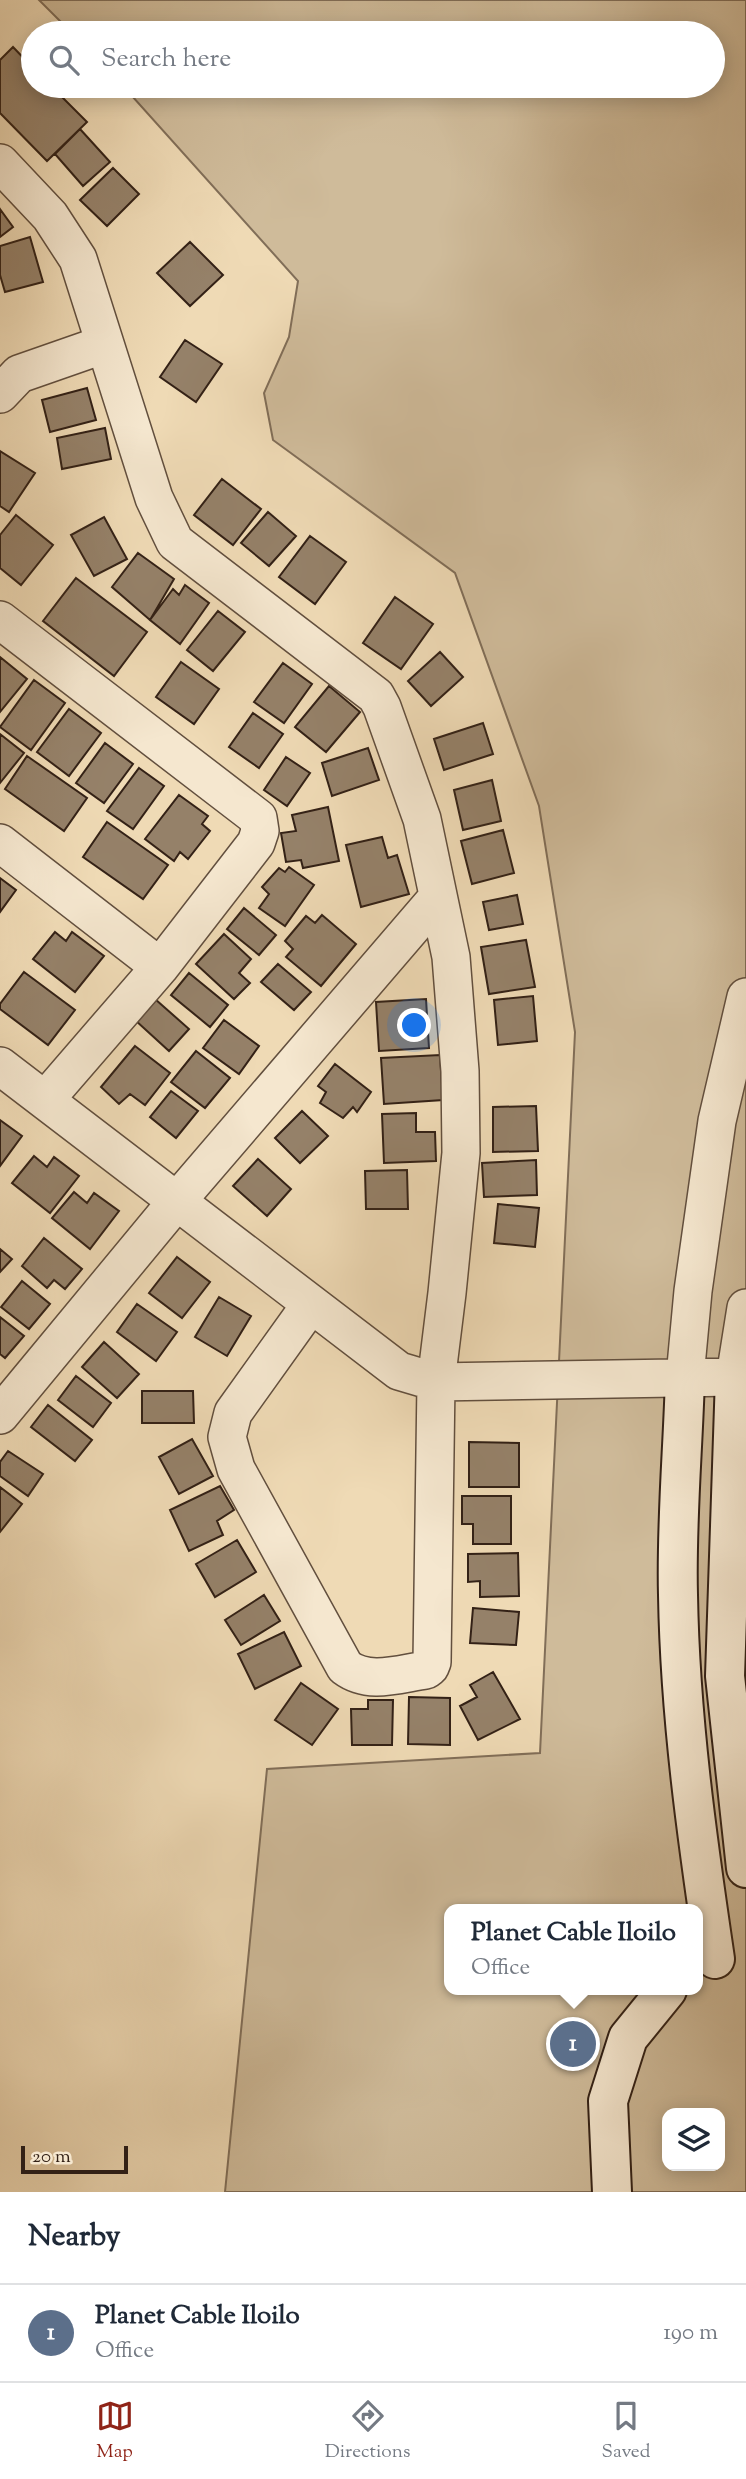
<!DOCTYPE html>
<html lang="en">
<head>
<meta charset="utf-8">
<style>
  :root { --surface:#fff; --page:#f2f2f3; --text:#1f2937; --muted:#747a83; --line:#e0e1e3; --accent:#8f2418 }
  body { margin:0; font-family:"Sorts Mill Goudy",serif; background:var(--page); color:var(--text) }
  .controls { position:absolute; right:21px; bottom:21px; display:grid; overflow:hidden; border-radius:14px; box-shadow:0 4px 18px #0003 }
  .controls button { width:63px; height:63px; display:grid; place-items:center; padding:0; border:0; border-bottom:2px solid var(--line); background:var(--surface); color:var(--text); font:35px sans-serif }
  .scale { position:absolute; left:21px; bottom:18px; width:107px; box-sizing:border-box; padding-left:7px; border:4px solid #332116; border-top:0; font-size:19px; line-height:24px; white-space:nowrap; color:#332116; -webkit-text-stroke:5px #f5e7cf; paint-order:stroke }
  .you { position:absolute; left:415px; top:1026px; width:24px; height:24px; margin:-18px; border:5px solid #fff; border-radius:50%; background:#1a73e8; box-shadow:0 0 0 10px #1a73e833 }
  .badge { display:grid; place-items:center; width:46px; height:46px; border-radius:50%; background:var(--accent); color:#fff; font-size:23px; font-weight:700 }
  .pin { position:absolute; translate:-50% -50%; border:4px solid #fff; box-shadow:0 2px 7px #0006 }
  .popup { position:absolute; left:444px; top:1904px; width:259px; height:91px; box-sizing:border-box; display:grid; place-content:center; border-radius:14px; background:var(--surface); filter:drop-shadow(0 2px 5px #0005); font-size:23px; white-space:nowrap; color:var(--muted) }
  .popup b { font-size:26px; color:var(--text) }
  .popup::after { content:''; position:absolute; left:50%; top:100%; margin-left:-14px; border:14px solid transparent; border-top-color:var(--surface) }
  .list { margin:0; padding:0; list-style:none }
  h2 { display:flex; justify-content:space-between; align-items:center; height:91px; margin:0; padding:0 28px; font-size:30px }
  h2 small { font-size:23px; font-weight:400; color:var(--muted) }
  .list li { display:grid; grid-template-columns:46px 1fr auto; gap:21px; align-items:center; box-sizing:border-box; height:98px; padding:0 28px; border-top:2px solid var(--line) }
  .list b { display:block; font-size:26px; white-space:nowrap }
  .list p { margin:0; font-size:23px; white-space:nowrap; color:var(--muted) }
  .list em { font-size:23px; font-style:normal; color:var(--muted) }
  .icon { flex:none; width:38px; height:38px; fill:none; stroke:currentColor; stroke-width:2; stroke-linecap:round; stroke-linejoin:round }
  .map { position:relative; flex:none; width:746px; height:2192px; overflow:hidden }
  .search { position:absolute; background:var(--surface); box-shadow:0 4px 18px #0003; left:21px; right:21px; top:21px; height:77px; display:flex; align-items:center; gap:18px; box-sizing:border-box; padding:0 24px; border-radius:38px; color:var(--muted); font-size:26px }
  .sheet { height:189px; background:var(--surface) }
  nav { display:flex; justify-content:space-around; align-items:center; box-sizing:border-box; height:98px; border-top:2px solid var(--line); background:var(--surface); font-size:19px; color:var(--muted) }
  nav a { display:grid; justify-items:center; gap:4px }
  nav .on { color:var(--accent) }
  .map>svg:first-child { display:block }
  .green { fill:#cfbb9a; stroke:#816e58; stroke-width:2; fill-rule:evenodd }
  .building { fill:#958169; stroke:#332116; stroke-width:2 }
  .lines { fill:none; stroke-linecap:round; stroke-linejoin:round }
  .street-casing { stroke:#624f3e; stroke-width:40 }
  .secondary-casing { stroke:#332116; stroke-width:42 }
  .street { stroke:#f5e7cf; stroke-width:37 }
  .secondary { stroke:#f5e7cf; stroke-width:38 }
</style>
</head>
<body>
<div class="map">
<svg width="746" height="2192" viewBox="0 0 746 2192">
  <rect width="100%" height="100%" fill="#efdab5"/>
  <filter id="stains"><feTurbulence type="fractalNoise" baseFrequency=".00286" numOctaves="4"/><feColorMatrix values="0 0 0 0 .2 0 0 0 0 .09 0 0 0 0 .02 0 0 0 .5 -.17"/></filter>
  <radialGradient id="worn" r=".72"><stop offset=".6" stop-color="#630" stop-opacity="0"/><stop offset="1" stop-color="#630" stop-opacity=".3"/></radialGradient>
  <path class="green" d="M 39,0 L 746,0 L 746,2192 L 225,2192 L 267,1769 L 540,1753 L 575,1032 L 539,806 L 455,573 L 273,440 L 264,393 L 289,337 L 298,281 L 123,86 L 713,86 L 713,33 L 72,33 ZM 449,1909 L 697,1909 L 697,1990 L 449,1990 ZM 667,2113 L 720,2113 L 720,2166 L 667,2166 Z"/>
  <path class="building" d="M 13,47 L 33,68 L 33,86 L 51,86 L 87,122 L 47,161 L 0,113 L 0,60 Z
    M 80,129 L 110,162 L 83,186 L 55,154 Z
    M 113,168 L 139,194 L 107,226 L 80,200 Z
    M 0,209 L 13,227 L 0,237 Z
    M 30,237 L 43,282 L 5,292 L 0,275 L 0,246 Z
    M 190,242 L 223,275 L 190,306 L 157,273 Z
    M 185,340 L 222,364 L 196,402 L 160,377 Z
    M 87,388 L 96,420 L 50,432 L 42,400 Z
    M 105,428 L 111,459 L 62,469 L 57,438 Z
    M 0,451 L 35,473 L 9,512 L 0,506 Z
    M 222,479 L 261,509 L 233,545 L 194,515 Z
    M 268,512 L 296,536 L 269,566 L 241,543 Z
    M 16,515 L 53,545 L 21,585 L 0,568 L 0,535 Z
    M 104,517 L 127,559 L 94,576 L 71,535 Z
    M 310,536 L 346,562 L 315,604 L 279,577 Z
    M 138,553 L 174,579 L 150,620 L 112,587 Z
    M 76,578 L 147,632 L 114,676 L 43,621 Z
    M 185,585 L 209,603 L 180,644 L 150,620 L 173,589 L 179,595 Z
    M 395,597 L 433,624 L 401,669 L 363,643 Z
    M 218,611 L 245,632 L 213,671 L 187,650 Z
    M 440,652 L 463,677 L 431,706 L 408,681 Z
    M 0,657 L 27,679 L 0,712 Z
    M 181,662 L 219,689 L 194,724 L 156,697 Z
    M 283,663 L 312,684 L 284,723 L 254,702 Z
    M 34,680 L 65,703 L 31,750 L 0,727 Z
    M 329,686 L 360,712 L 326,752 L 295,727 Z
    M 69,709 L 101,733 L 69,776 L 37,752 Z
    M 253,713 L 283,734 L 259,768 L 229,747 Z
    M 483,723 L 493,754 L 444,770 L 434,739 Z
    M 0,734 L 24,753 L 0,783 Z
    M 105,743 L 133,764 L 104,803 L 76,783 Z
    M 368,748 L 379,780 L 332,796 L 322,763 Z
    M 27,756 L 87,798 L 64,831 L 5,789 Z
    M 286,757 L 310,773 L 287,806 L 264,790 Z
    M 139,768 L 164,786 L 133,829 L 107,811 Z
    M 492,780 L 501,821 L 463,830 L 454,790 Z
    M 179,795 L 208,816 L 202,824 L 210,831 L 188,859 L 180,852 L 174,861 L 145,839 Z
    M 328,807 L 339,861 L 303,868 L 301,860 L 286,862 L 281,833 L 296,831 L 292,815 Z
    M 107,822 L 168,865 L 143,899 L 83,857 Z
    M 503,830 L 514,873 L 472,884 L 461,841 Z
    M 382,837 L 388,858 L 397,855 L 409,894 L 361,907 L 346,845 Z
    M 289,867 L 314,885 L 285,926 L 259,908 L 269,894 L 262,887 L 279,868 L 285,872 Z
    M 0,878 L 16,890 L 0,912 Z
    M 517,895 L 523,924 L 489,930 L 483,902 Z
    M 244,908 L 276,935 L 259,955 L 227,929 Z
    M 322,915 L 356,944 L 321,986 L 286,957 L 293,949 L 285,941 L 306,916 L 315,923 Z
    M 55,932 L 66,941 L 72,932 L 104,956 L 75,992 L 33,959 Z
    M 224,934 L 251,959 L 239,973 L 250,983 L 234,999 L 196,964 Z
    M 526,940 L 535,987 L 489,994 L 481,947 Z
    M 278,964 L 311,992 L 294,1010 L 261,982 Z
    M 24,972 L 75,1010 L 48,1045 L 0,1009 L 0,1004 Z
    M 189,973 L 228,1005 L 210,1027 L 171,995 Z
    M 533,996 L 537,1041 L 498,1045 L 494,1000 Z
    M 155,999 L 189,1029 L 169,1051 L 135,1020 Z
    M 426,999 L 429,1048 L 379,1051 L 376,1002 Z
    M 224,1020 L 259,1046 L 239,1074 L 203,1048 Z
    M 135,1046 L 170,1073 L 145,1105 L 130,1094 L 119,1104 L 101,1087 Z
    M 196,1051 L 230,1078 L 205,1108 L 171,1082 Z
    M 440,1055 L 443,1100 L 384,1104 L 381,1058 Z
    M 335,1064 L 371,1092 L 357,1112 L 353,1107 L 343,1118 L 320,1103 L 326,1092 L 318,1086 Z
    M 171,1091 L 198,1111 L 176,1138 L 150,1117 Z
    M 536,1106 L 538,1151 L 493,1152 L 493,1107 Z
    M 302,1111 L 328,1136 L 300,1163 L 275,1138 Z
    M 416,1113 L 416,1132 L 435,1132 L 436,1161 L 384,1163 L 382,1114 Z
    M 0,1120 L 22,1136 L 0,1166 Z
    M 34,1156 L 47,1167 L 54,1157 L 79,1176 L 50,1213 L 12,1183 Z
    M 258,1159 L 291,1189 L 267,1216 L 233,1186 Z
    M 536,1160 L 537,1195 L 484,1197 L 482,1163 Z
    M 407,1170 L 408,1209 L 366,1209 L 365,1171 Z
    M 74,1192 L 87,1203 L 94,1193 L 119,1211 L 90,1249 L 52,1218 Z
    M 498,1204 L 539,1208 L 535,1247 L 494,1243 Z
    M 44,1238 L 82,1269 L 65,1289 L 54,1280 L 47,1288 L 22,1266 Z
    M 0,1249 L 12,1259 L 0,1272 Z
    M 177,1257 L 210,1282 L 182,1318 L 149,1293 Z
    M 22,1281 L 50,1304 L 29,1329 L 1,1307 Z
    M 219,1297 L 251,1316 L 227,1356 L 195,1337 Z
    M 137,1304 L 177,1332 L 156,1361 L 117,1332 Z
    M 0,1317 L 24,1336 L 5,1358 L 0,1354 Z
    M 104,1342 L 139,1374 L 117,1398 L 82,1367 Z
    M 76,1376 L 111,1403 L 93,1427 L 58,1400 Z
    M 142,1391 L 193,1391 L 194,1423 L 142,1423 Z
    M 48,1405 L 92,1440 L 75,1461 L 31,1427 Z
    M 192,1439 L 213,1476 L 179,1494 L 159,1457 Z
    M 469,1442 L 519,1443 L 519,1487 L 469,1487 Z
    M 8,1451 L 43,1474 L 28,1496 L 0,1476 L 0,1462 Z
    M 220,1486 L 234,1510 L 217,1521 L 223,1535 L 189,1551 L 170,1510 Z
    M 0,1487 L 22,1504 L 0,1532 Z
    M 462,1496 L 511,1496 L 511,1544 L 473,1544 L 473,1524 L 462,1524 Z
    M 237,1540 L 256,1572 L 215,1597 L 196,1564 Z
    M 518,1553 L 519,1596 L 480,1597 L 480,1581 L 468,1582 L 468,1554 Z
    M 264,1595 L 280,1621 L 241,1645 L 225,1620 Z
    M 473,1608 L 519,1612 L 516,1645 L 470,1643 Z
    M 284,1632 L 301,1666 L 255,1689 L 238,1654 Z
    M 493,1672 L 520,1719 L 478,1740 L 460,1706 L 477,1697 L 470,1685 Z
    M 301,1683 L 338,1709 L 312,1745 L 275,1720 Z
    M 409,1697 L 450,1698 L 450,1745 L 408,1744 Z
    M 368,1700 L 393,1700 L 392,1745 L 352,1745 L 351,1709 L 368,1709 Z"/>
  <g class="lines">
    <g class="street-casing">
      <path id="street" d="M 0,163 L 50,216 L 78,259 L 154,498 L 175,542 L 376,696 L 382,707 L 422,819 L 451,957 L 460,1071 L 461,1153 L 447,1293 L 436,1382 L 432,1662 L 430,1667 L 426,1670 C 398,1674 369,1685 345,1667 L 236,1469 L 227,1437 L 233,1413 L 311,1304
        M 0,394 L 19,374 L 105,344
        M 0,620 L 258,818 L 260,831 L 256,843 L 160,967 L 45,1100
        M 0,843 L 160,967
        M 0,1066 L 399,1371 L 436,1382 L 735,1377 L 746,1308
        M 685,1377 L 693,1291 L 717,1121 L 746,997
        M 0,1415 L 177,1201 L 438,897"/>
    </g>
    <g class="secondary-casing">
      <path id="secondary" d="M 685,1377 C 683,1449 676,1522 678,1595 C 680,1717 697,1838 715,1959
        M 735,1377 L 725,1676 L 746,1868
        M 612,2192 L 608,2101 L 628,2038 L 667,1990"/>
    </g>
    <use href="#street" class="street"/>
    <use href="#secondary" class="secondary"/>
  </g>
  <rect width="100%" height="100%" filter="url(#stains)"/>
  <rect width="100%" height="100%" fill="url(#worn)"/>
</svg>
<div class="controls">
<button><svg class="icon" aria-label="layers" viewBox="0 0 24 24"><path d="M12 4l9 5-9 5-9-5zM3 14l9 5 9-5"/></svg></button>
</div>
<div class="scale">20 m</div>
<div class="you"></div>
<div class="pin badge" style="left:573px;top:2044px;background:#5c6f8a">1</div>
<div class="popup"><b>Planet Cable Iloilo</b>Office</div>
<div class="search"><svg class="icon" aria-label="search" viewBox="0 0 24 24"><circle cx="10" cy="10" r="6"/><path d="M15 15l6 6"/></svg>Search here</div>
</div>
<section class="sheet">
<h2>Nearby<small></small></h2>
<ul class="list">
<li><span class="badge" style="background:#5c6f8a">1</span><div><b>Planet Cable Iloilo</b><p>Office</p></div><em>190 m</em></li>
</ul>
</section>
<nav>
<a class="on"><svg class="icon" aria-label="map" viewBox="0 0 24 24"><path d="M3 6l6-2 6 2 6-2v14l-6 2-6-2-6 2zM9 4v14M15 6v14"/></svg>Map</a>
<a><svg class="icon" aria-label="directions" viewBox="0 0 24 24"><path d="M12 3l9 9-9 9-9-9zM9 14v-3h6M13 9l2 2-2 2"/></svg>Directions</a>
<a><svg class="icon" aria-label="saved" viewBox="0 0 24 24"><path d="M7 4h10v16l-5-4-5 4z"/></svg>Saved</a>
</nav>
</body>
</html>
